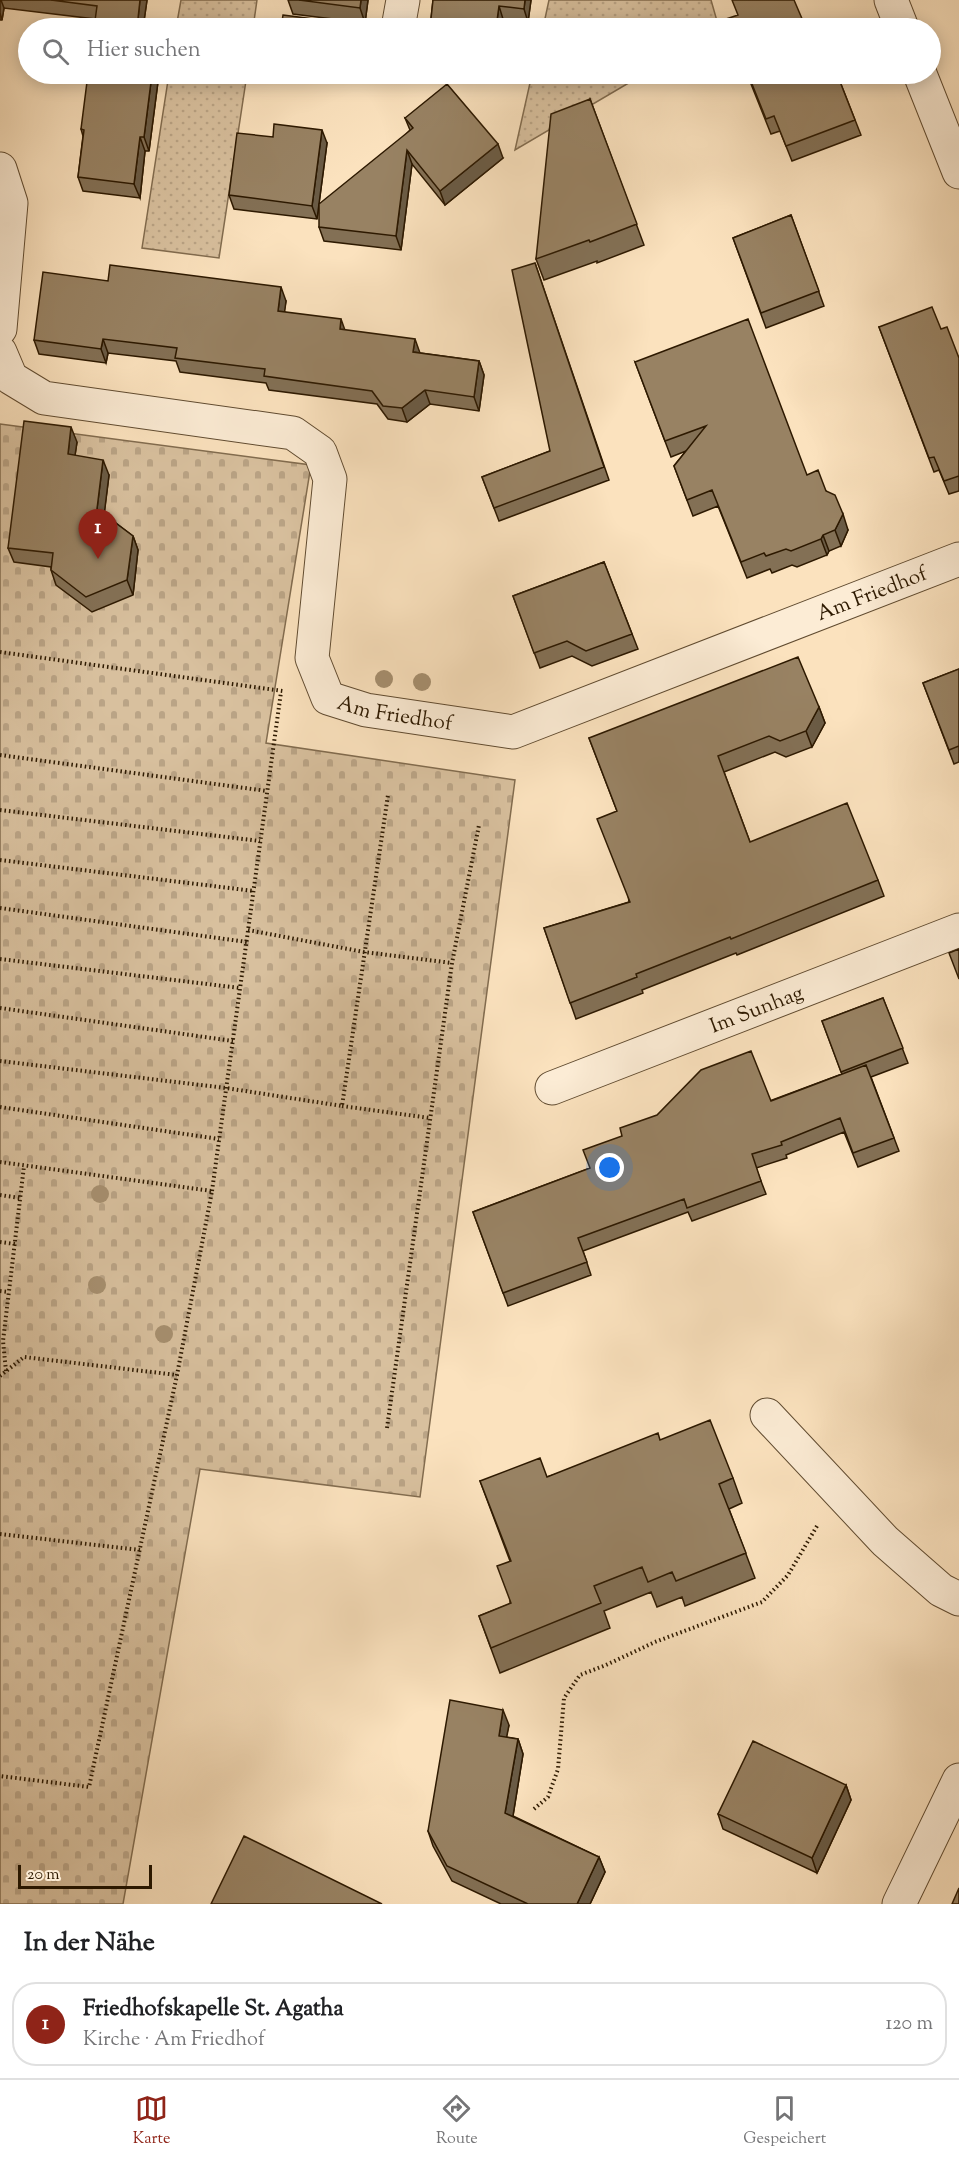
<!DOCTYPE html>
<html lang="de">
<head>
<meta charset="utf-8">
<style>
  :root { --surface:#fff; --page:#f2f2f2; --text:#202124; --muted:#757577; --line:#e0e0e0; --accent:#8f2418 }
  body { margin:0; font-family:"Sorts Mill Goudy",serif; background:var(--page); color:var(--text) }
  .scale { position:absolute; left:18px; bottom:15px; width:134px; box-sizing:border-box; padding-left:6px; border:3px solid #2d1900; border-top:0; font-size:16px; line-height:21px; white-space:nowrap; color:#2d1900; -webkit-text-stroke:4px #fcecd5; paint-order:stroke }
  .you { position:absolute; left:610px; top:1168px; width:21px; height:21px; margin:-15px; border:4px solid #fff; border-radius:50%; background:#1a73e8; box-shadow:0 0 0 9px #1a73e833 }
  .badge { display:grid; place-items:center; width:39px; height:39px; border-radius:50%; background:var(--accent); color:#fff; font-size:20px; font-weight:700 }
  .pin { position:absolute; translate:-50% -50px; filter:drop-shadow(0 2px 3px #0008) }
  .pin::after { content:''; position:absolute; top:32px; width:21px; height:18px; background:inherit; clip-path:polygon(0 0,100% 0,50% 100%) }
  .list { margin:0; padding:0; list-style:none }
  h2 { display:flex; justify-content:space-between; align-items:center; height:78px; margin:0; padding:0 24px; font-size:26px }
  h2 small { font-size:20px; font-weight:400; color:var(--muted) }
  .list li { display:grid; grid-template-columns:39px 1fr auto; gap:18px; align-items:center; box-sizing:border-box; height:84px; margin:0 12px 12px; padding:0 12px; border:2px solid var(--line); border-radius:24px }
  .list b { display:block; font-size:22px; white-space:nowrap }
  .list p { margin:0; font-size:20px; white-space:nowrap; color:var(--muted) }
  .list em { font-size:20px; font-style:normal; color:var(--muted) }
  .icon { flex:none; width:33px; height:33px; fill:none; stroke:currentColor; stroke-width:2; stroke-linecap:round; stroke-linejoin:round }
  .map { position:relative; flex:none; width:959px; height:1904px; overflow:hidden }
  .search { position:absolute; background:var(--surface); box-shadow:0 3px 15px #0003; left:18px; right:18px; top:18px; height:66px; display:flex; align-items:center; gap:15px; box-sizing:border-box; padding:0 21px; border-radius:33px; color:var(--muted); font-size:22px }
  .sheet { height:174px; background:var(--surface) }
  nav { display:flex; justify-content:space-around; align-items:center; box-sizing:border-box; height:84px; border-top:2px solid var(--line); background:var(--surface); font-size:16px; color:var(--muted) }
  nav a { display:grid; justify-items:center; gap:3px }
  nav .on { color:var(--accent) }
  .map>svg:first-child { display:block }
  .cemetery { fill:url(#cemetery-stones); stroke:#826c4f; stroke-width:1.5 }
  .garden { fill:url(#garden-dots); stroke:#826c4f; stroke-width:1.5 }
  .lines { fill:none; stroke-linecap:round; stroke-linejoin:round }
  .minor-casing { stroke:#604b30; stroke-width:35 }
  .path { stroke:#2d1900; stroke-width:4; stroke-dasharray:1.5 3; stroke-linecap:butt }
  .minor { stroke:#fcecd5; stroke-width:33 }
  .tree { fill:#a68f6f }
  .wall { fill:#837055; stroke:#2d1900; stroke-width:1.5 }
  .shaded-wall { fill:#6a5b45; stroke:#2d1900; stroke-width:1.5 }
  .building { fill:#988263; stroke:#2d1900; stroke-width:1.5 }
  .labels { text-anchor:middle; stroke-width:4.5; stroke-linejoin:round; paint-order:stroke }
  .street-label { font-size:21px; fill:#2d1900; stroke:#fcecd5 }
</style>
</head>
<body>
<div class="map">
<svg width="959" height="1904" viewBox="0 0 959 1904">
  <defs>
    <pattern id="cemetery-stones" width="16" height="16" patternUnits="userSpaceOnUse" patternTransform="scale(1.5)"><rect width="16" height="16" fill="#d8c09e"/><path d="M2 7V4a2 2 0 0 1 4 0v3zM10 15v-3a2 2 0 0 1 4 0v3z" fill="#baa486"/></pattern>
    <pattern id="garden-dots" width="8" height="8" patternUnits="userSpaceOnUse" patternTransform="scale(1.5)"><rect width="8" height="8" fill="#d8c09e"/><path d="M2 2h.1M6 6h.1" fill="none" stroke="#baa486" stroke-width="1.8" stroke-linecap="round"/></pattern>
  </defs>
  <rect width="100%" height="100%" fill="#fbe2be"/>
  <filter id="stains"><feTurbulence type="fractalNoise" baseFrequency=".00333" numOctaves="4"/><feColorMatrix values="0 0 0 0 .2 0 0 0 0 .09 0 0 0 0 .02 0 0 0 .5 -.17"/></filter>
  <radialGradient id="worn" r=".72"><stop offset=".6" stop-color="#630" stop-opacity="0"/><stop offset="1" stop-color="#630" stop-opacity=".3"/></radialGradient>
  <path class="cemetery" d="M 0,424 L 311,465 L 266,743 L 515,780 L 420,1497 L 200,1469 L 123,1904 L 0,1904 Z"/>
  <path class="garden" d="M 181,0 L 257,0 L 253,28 L 176,28 Z
    M 549,0 L 711,0 L 719,28 L 543,28 Z
    M 169,74 L 247,74 L 219,258 L 142,248 Z
    M 532,74 L 644,74 L 515,150 Z"/>
  <g class="lines">
    <g class="minor-casing">
      <g id="minor">
        <path d="M 891,0 L 902,28"/>
        <path d="M 398,28 L 403,0"/>
        <path d="M 920,74 L 959,172"/>
        <path d="M 0,169 L 11,203 L 0,329"/>
        <path id="s1" d="M 0,352 L 11,378 L 44,398 L 293,433 L 320,452 L 330,479 L 312,658 L 328,698 L 366,710 L 513,732 L 959,559"/>
        <path id="s2" d="M 552,1088 L 959,930"/>
        <path d="M 767,1415 L 885,1541 L 941,1590 L 959,1599"/>
        <path d="M 899,1904 L 959,1780"/>
      </g>
    </g>
    <path class="path" d="M 0,652 L 283,691
      M 0,755 L 267,791
      M 0,810 L 260,841
      M 0,860 L 254,891
      M 0,908 L 247,942
      M 248,930 L 364,952 L 452,963
      M 0,959 L 240,988
      M 0,1008 L 233,1041
      M 0,1061 L 226,1088 L 342,1106 L 388,795
      M 342,1106 L 430,1118
      M 0,1107 L 219,1139
      M 0,1162 L 212,1191 L 177,1375 L 89,1787 L 0,1776
      M 212,1191 L 281,692
      M 0,1195 L 20,1198
      M 0,1242 L 15,1244
      M 0,1291 L 9,1292
      M 6,1371 L 3,1341 L 24,1166
      M 0,1376 L 24,1357 L 177,1375
      M 387,1428 L 452,963 L 479,825
      M 0,1534 L 140,1550
      M 534,1809 L 548,1797 L 558,1769 L 564,1698 L 580,1675 L 606,1665 L 655,1642 L 762,1602 L 788,1575 L 817,1526"/>
    <use href="#minor" class="minor"/>
  </g>
  <g class="tree">
    <circle cx="384" cy="679" r="9"/>
    <circle cx="422" cy="682" r="9"/>
    <circle cx="100" cy="1194" r="9"/>
    <circle cx="97" cy="1285" r="9"/>
    <circle cx="164" cy="1334" r="9"/>
  </g>
  <path class="wall" d="M 0,0 L 147,0 L 143,28 L 94,28 L 95,19 L 4,8 L 2,20 L 0,20 Z
    M 288,0 L 368,0 L 365,23 L 293,14 Z
    M 433,0 L 531,0 L 528,22 L 503,19 L 502,28 L 430,28 Z
    M 159,74 L 149,151 L 145,151 L 140,198 L 83,191 L 78,177 L 83,136 L 81,129 Z
    M 747,74 L 837,74 L 861,135 L 792,161 L 780,131 L 771,134 Z
    M 590,99 L 644,245 L 597,263 L 597,261 L 544,280 L 536,259 Z
    M 405,118 L 503,158 L 445,205 L 412,164 L 401,250 L 324,241 L 319,227 L 410,130 Z
    M 327,143 L 317,219 L 234,209 L 229,195 Z
    M 791,215 L 824,306 L 766,328 L 733,238 Z
    M 535,263 L 609,480 L 499,521 L 482,477 L 550,451 Z
    M 108,281 L 286,301 L 284,312 L 420,353 L 479,361 L 484,375 L 479,411 L 430,404 L 407,422 L 388,419 L 377,404 L 269,390 L 266,383 L 180,372 L 176,361 L 108,353 L 106,363 L 39,354 L 34,340 Z
    M 879,327 L 941,329 L 959,358 L 959,491 L 949,494 L 939,470 L 934,472 Z
    M 635,362 L 807,475 L 826,491 L 848,530 L 841,546 L 829,551 L 827,555 L 797,567 L 792,565 L 772,573 L 770,569 L 747,578 L 718,506 L 693,516 L 674,466 L 686,451 L 671,457 Z
    M 77,442 L 75,455 L 109,475 L 104,514 L 133,536 L 138,550 L 133,595 L 92,612 L 56,585 L 51,570 L 51,567 L 14,562 L 8,548 Z
    M 604,562 L 638,649 L 592,666 L 572,656 L 540,668 L 513,596 Z
    M 959,669 L 959,762 L 954,764 L 923,683 Z
    M 819,707 L 825,723 L 812,747 L 786,757 L 775,752 L 724,772 L 750,842 L 878,880 L 884,896 L 737,955 L 736,953 L 642,990 L 643,993 L 576,1019 L 544,928 L 629,902 L 617,811 L 589,738 Z
    M 883,998 L 908,1063 L 871,1077 L 899,1151 L 858,1167 L 844,1132 L 786,1155 L 787,1158 L 756,1168 L 766,1194 L 692,1221 L 688,1212 L 583,1251 L 591,1275 L 508,1306 L 473,1212 L 842,1074 L 822,1021 Z
    M 660,1440 L 733,1478 L 742,1503 L 729,1509 L 755,1578 L 685,1606 L 682,1597 L 657,1607 L 651,1592 L 604,1611 L 610,1628 L 500,1673 L 479,1616 L 510,1604 L 510,1561 L 480,1481 L 547,1477 Z
    M 509,1725 L 506,1737 L 518,1739 L 523,1754 L 513,1816 L 599,1857 L 605,1872 L 590,1904 L 501,1904 L 452,1881 L 433,1846 L 428,1831 Z
    M 846,1785 L 851,1800 L 817,1873 L 723,1829 L 718,1814 Z"/>
  <path class="shaded-wall" d="M 0,0 L 1,0 L 4,8 L 2,20 L 0,13 Z
    M 140,0 L 147,0 L 143,28 L 137,28 Z
    M 361,0 L 368,0 L 365,23 L 360,8 Z
    M 525,0 L 531,0 L 528,22 L 524,9 Z
    M 499,6 L 503,19 L 502,28 L 496,28 Z
    M 321,20 L 324,28 L 320,28 Z
    M 152,74 L 159,74 L 149,151 L 144,137 Z
    M 322,130 L 327,143 L 317,219 L 312,206 Z
    M 140,137 L 145,151 L 140,198 L 134,184 Z
    M 498,144 L 503,158 L 445,205 L 440,191 Z
    M 407,150 L 412,164 L 401,250 L 396,236 Z
    M 281,287 L 286,301 L 283,324 L 278,311 Z
    M 341,319 L 346,333 L 340,329 Z
    M 103,339 L 108,353 L 106,363 L 101,349 Z
    M 415,339 L 420,353 L 413,352 Z
    M 479,361 L 484,375 L 479,411 L 474,397 Z
    M 425,390 L 430,404 L 407,422 L 402,408 Z
    M 71,427 L 77,442 L 73,469 L 68,454 Z
    M 103,460 L 109,475 L 103,524 L 97,509 Z
    M 843,514 L 848,530 L 841,546 L 835,530 Z
    M 823,535 L 829,551 L 827,555 L 821,539 Z
    M 133,536 L 138,550 L 133,595 L 127,580 Z
    M 819,707 L 825,723 L 812,747 L 806,731 Z
    M 503,1710 L 509,1725 L 504,1751 L 499,1736 Z
    M 518,1739 L 523,1754 L 511,1828 L 505,1813 Z
    M 846,1785 L 851,1800 L 817,1873 L 812,1858 Z
    M 599,1857 L 605,1872 L 590,1904 L 577,1904 Z"/>
  <path class="building" d="M 51,0 L 140,0 L 137,28 L 94,28 L 97,6 Z
    M 299,0 L 361,0 L 360,8 Z
    M 433,0 L 525,0 L 524,9 L 499,6 L 496,28 L 430,28 Z
    M 732,0 L 794,0 L 806,28 L 730,28 L 726,19 L 738,15 Z
    M 283,15 L 321,20 L 320,28 L 281,28 Z
    M 88,74 L 152,74 L 144,137 L 140,137 L 134,184 L 78,177 L 84,130 L 81,129 Z
    M 748,74 L 837,74 L 855,120 L 786,146 L 774,116 L 766,119 Z
    M 447,84 L 498,144 L 440,191 L 407,150 L 396,236 L 319,227 L 319,204 L 413,128 L 405,118 Z
    M 590,99 L 637,224 L 590,242 L 589,240 L 536,259 L 551,114 Z
    M 274,124 L 322,130 L 312,206 L 229,195 L 237,133 L 273,137 Z
    M 791,215 L 819,291 L 761,313 L 733,238 Z
    M 535,263 L 604,467 L 494,508 L 482,477 L 550,451 L 512,270 Z
    M 110,265 L 281,287 L 278,311 L 341,319 L 340,329 L 415,339 L 413,352 L 479,361 L 474,397 L 425,390 L 402,408 L 383,406 L 372,391 L 264,376 L 265,369 L 175,358 L 177,348 L 103,339 L 101,349 L 34,340 L 43,272 L 108,281 Z
    M 932,307 L 941,329 L 947,327 L 959,358 L 959,476 L 944,481 L 934,457 L 929,458 L 879,327 Z
    M 748,319 L 807,475 L 818,470 L 826,491 L 835,495 L 843,514 L 835,530 L 823,535 L 821,539 L 791,551 L 786,549 L 766,556 L 764,553 L 741,562 L 712,490 L 687,500 L 674,466 L 706,426 L 665,441 L 635,362 Z
    M 24,421 L 71,427 L 68,454 L 103,460 L 97,509 L 133,536 L 127,580 L 86,597 L 51,570 L 53,553 L 8,548 Z
    M 604,562 L 632,634 L 586,651 L 567,641 L 534,653 L 513,596 Z
    M 798,657 L 819,707 L 806,731 L 780,741 L 769,736 L 718,756 L 750,842 L 847,803 L 878,880 L 731,939 L 730,937 L 636,974 L 637,977 L 570,1003 L 544,928 L 630,902 L 597,819 L 617,811 L 589,738 Z
    M 959,669 L 959,746 L 949,750 L 923,683 Z
    M 959,949 L 959,979 L 949,953 Z
    M 883,998 L 903,1048 L 841,1072 L 822,1021 Z
    M 751,1051 L 771,1101 L 866,1065 L 894,1138 L 853,1153 L 840,1118 L 781,1142 L 782,1145 L 752,1154 L 761,1181 L 687,1208 L 684,1199 L 578,1238 L 587,1262 L 503,1293 L 473,1212 L 590,1168 L 583,1150 L 622,1136 L 620,1128 L 657,1115 L 701,1070 Z
    M 710,1420 L 733,1478 L 719,1484 L 746,1553 L 676,1581 L 672,1572 L 648,1582 L 642,1567 L 594,1586 L 601,1603 L 491,1648 L 479,1616 L 511,1603 L 497,1566 L 511,1561 L 480,1481 L 540,1458 L 547,1477 L 658,1433 L 660,1440 Z
    M 450,1700 L 503,1710 L 499,1736 L 518,1739 L 505,1813 L 599,1857 L 577,1904 L 528,1904 L 447,1866 L 428,1831 Z
    M 753,1741 L 846,1785 L 812,1858 L 718,1814 Z
    M 244,1836 L 382,1904 L 211,1904 Z
    M 959,1888 L 959,1904 L 952,1904 Z"/>
  <g class="labels">
    <g class="street-label">
      <text dy="7" stroke="none"><textPath href="#s1" startOffset="1176">Am Friedhof</textPath></text>
      <text dy="7" stroke="none"><textPath href="#s1" startOffset="672">Am Friedhof</textPath></text>
      <text dy="7" stroke="none"><textPath href="#s2" startOffset="219">Im Sunhag</textPath></text>
    </g>
  </g>
  <rect width="100%" height="100%" filter="url(#stains)"/>
  <rect width="100%" height="100%" fill="url(#worn)"/>
</svg>
<div class="scale">20 m</div>
<div class="you"></div>
<div class="pin badge" style="left:98px;top:559px">1</div>
<div class="search"><svg class="icon" aria-label="search" viewBox="0 0 24 24"><circle cx="10" cy="10" r="6"/><path d="M15 15l6 6"/></svg>Hier suchen</div>
</div>
<section class="sheet">
<h2>In der Nähe<small></small></h2>
<ul class="list">
<li><span class="badge">1</span><div><b>Friedhofskapelle St. Agatha</b><p>Kirche · Am Friedhof</p></div><em>120 m</em></li>
</ul>
</section>
<nav>
<a class="on"><svg class="icon" aria-label="map" viewBox="0 0 24 24"><path d="M3 6l6-2 6 2 6-2v14l-6 2-6-2-6 2zM9 4v14M15 6v14"/></svg>Karte</a>
<a><svg class="icon" aria-label="directions" viewBox="0 0 24 24"><path d="M12 3l9 9-9 9-9-9zM9 14v-3h6M13 9l2 2-2 2"/></svg>Route</a>
<a><svg class="icon" aria-label="saved" viewBox="0 0 24 24"><path d="M7 4h10v16l-5-4-5 4z"/></svg>Gespeichert</a>
</nav>
</body>
</html>
